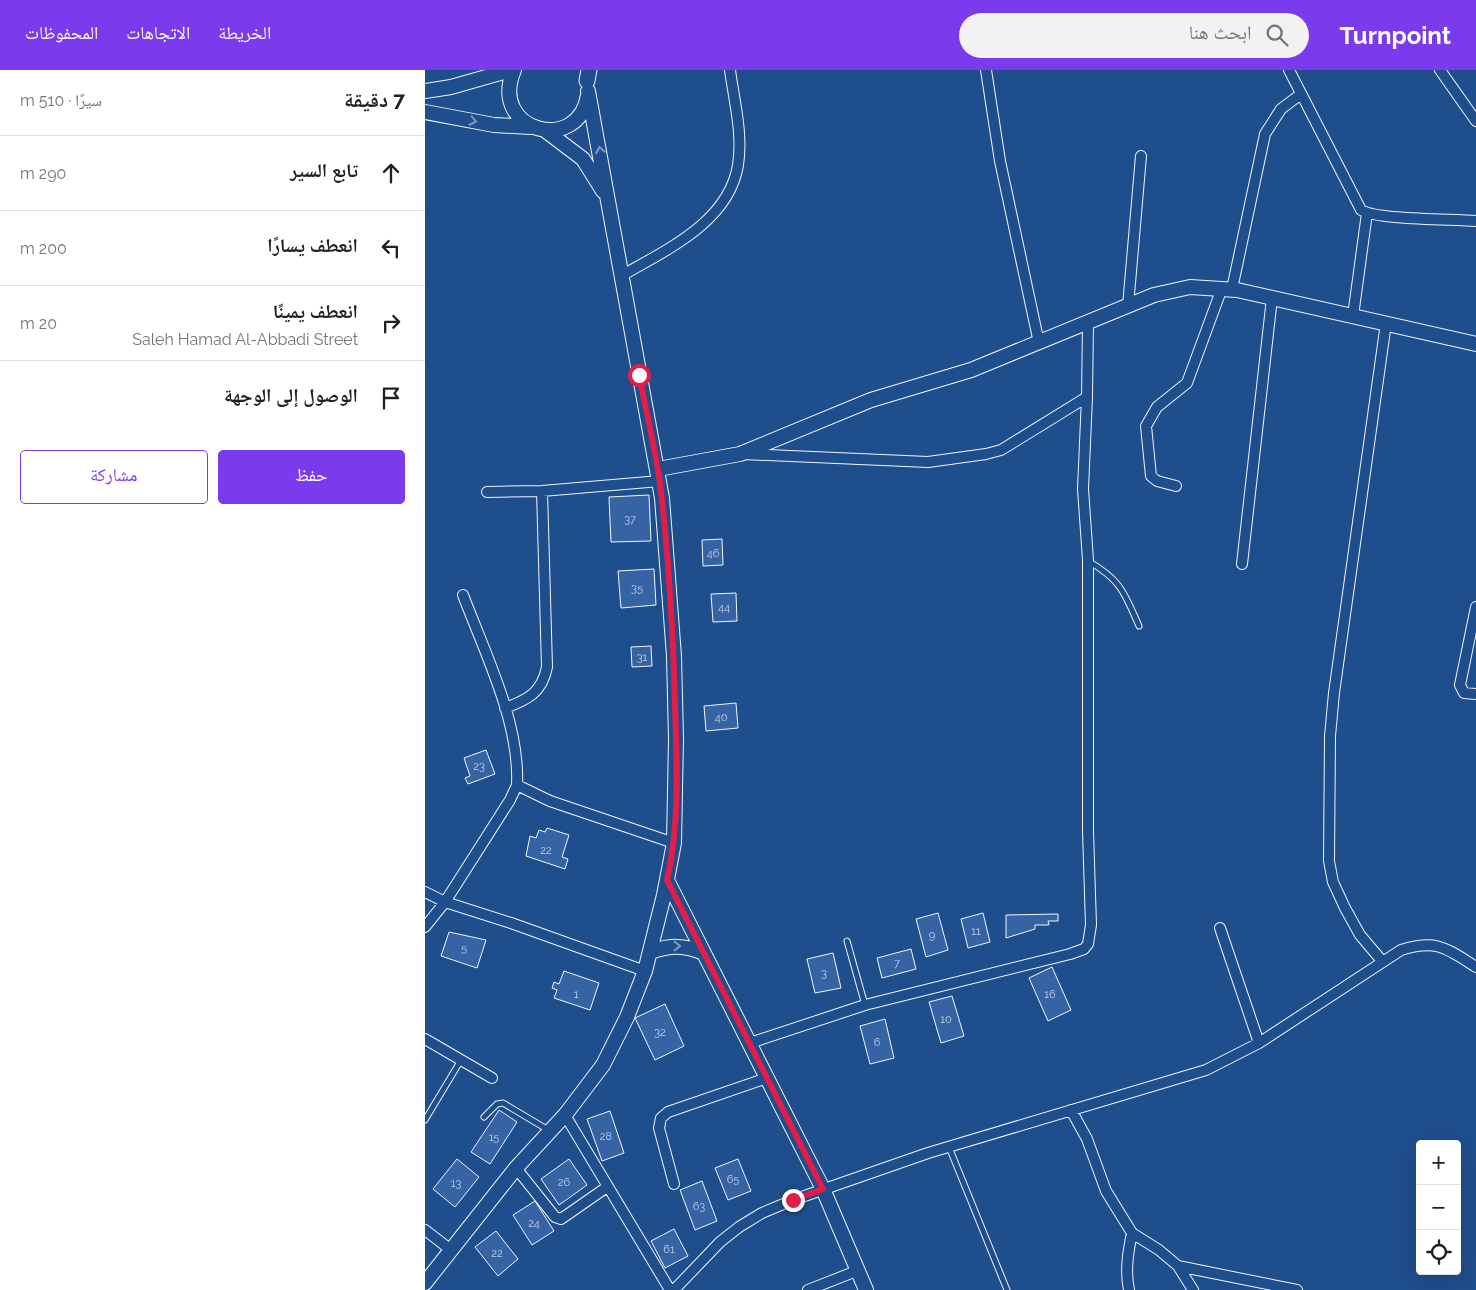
<!DOCTYPE html>
<html lang="ar">
<head>
<meta charset="utf-8">
<style>
  :root { --surface:#fff; --page:#f2f2f2; --text:#202124; --muted:#757577; --line:#e0e0e0; --accent:#7c3aed }
  body { margin:0; font-family:Raleway,"Noto Naskh Arabic",sans-serif; background:var(--page); color:var(--text); direction:rtl }
  .controls { position:absolute; right:15px; bottom:15px; display:grid; overflow:hidden; border-radius:5px; box-shadow:0 5px 20px #0002 }
  .controls button { width:45px; height:45px; display:grid; place-items:center; padding:0; border:0; border-bottom:1px solid var(--line); background:var(--surface); color:var(--text); font:25px sans-serif }
  .stop { position:absolute; width:15px; height:15px; margin:-11px; border:4px solid #e11d48; border-radius:50%; background:#fff }
  .stop.end { background:#e11d48; border-color:#fff; box-shadow:0 1px 5px #0008 }
  .list { margin:0; padding:0; list-style:none }
  h2 { display:flex; justify-content:space-between; align-items:center; height:65px; margin:0; padding:0 20px; font-size:21px }
  h2 small { font-size:16px; font-weight:400; color:var(--muted) }
  .list li { display:grid; grid-template-columns:32px 1fr auto; gap:15px; align-items:center; box-sizing:border-box; height:75px; padding:0 20px; border-top:1px solid var(--line) }
  .list b { display:block; font-size:19px; white-space:nowrap }
  .list p { margin:0; font-size:16px; white-space:nowrap; color:var(--muted) }
  .list em { font-size:16px; font-style:normal; color:var(--muted) }
  .actions { display:flex; gap:10px; padding:15px 20px }
  .actions a { flex:1; padding:11px 0; border:1px solid var(--accent); border-radius:5px; text-align:center; font-size:18px; color:var(--accent) }
  .actions .main { background:var(--accent); color:#fff }
  .icon { flex:none; width:28px; height:28px; fill:none; stroke:currentColor; stroke-width:2; stroke-linecap:round; stroke-linejoin:round }
  .map { position:relative; flex:none; width:1051px; height:1220px; overflow:hidden; direction:ltr }
  header { display:flex; align-items:center; gap:30px; box-sizing:border-box; height:70px; padding:0 25px; background:var(--accent); color:#fff }
  header strong { font-size:24px }
  nav { display:flex; gap:28px; margin-inline-start:auto; font-size:18px }
  .search { width:350px; height:45px; background:var(--page); display:flex; align-items:center; gap:12px; box-sizing:border-box; padding:0 18px; border-radius:28px; color:var(--muted); font-size:19px }
  main { display:flex }
  aside { flex:1; background:var(--surface) }
  .map>svg:first-child { display:block }
  .building { fill:#3563a3; stroke:#f2f6ff }
  .lines { fill:none; stroke-linecap:round; stroke-linejoin:round }
  .service-casing { stroke:#f2f6ff; stroke-width:7 }
  .minor-casing { stroke:#f2f6ff; stroke-width:12 }
  .tertiary-casing { stroke:#f2f6ff; stroke-width:16 }
  .secondary-casing { stroke:#f2f6ff; stroke-width:17 }
  .service { stroke:#1f4e8c; stroke-width:5 }
  .minor { stroke:#1f4e8c; stroke-width:10 }
  .tertiary { stroke:#1f4e8c; stroke-width:14 }
  .secondary { stroke:#1f4e8c; stroke-width:15 }
  .oneway { stroke:#7e9ac0 }
  .route { stroke:#e11d48; stroke-width:6 }
  .labels { text-anchor:middle; stroke-width:4; stroke-linejoin:round; paint-order:stroke }
  .number-label { font-size:11px; fill:#c3d1e8 }
</style>
</head>
<body>
<header>
<strong>Turnpoint</strong>
<div class="search"><svg class="icon" aria-label="search" viewBox="0 0 24 24"><circle cx="10" cy="10" r="6"/><path d="M15 15l6 6"/></svg>ابحث هنا</div>
<nav><a>الخريطة</a><a>الاتجاهات</a><a>المحفوظات</a></nav>
</header>
<main>
<div class="map">
<svg width="1051" height="1220" viewBox="0 0 1051 1220">
  <rect width="100%" height="100%" fill="#1f4e8c"/>
  <path class="building" d="M 224,425 L 226,471 L 186,472 L 184,427 Z
    M 297,469 L 298,495 L 278,496 L 277,470 Z
    M 229,499 L 231,535 L 196,538 L 193,501 Z
    M 311,523 L 312,551 L 288,552 L 286,524 Z
    M 226,576 L 227,596 L 207,597 L 206,577 Z
    M 311,633 L 313,658 L 281,661 L 279,636 Z
    M 61,680 L 70,704 L 43,714 L 40,708 L 45,706 L 39,688 Z
    M 122,758 L 144,765 L 137,787 L 143,789 L 140,799 L 101,786 L 105,766 L 111,768 L 114,760 L 120,762 Z
    M 513,843 L 523,880 L 501,887 L 491,849 Z
    M 558,843 L 565,872 L 543,878 L 536,849 Z
    M 633,844 L 633,851 L 623,851 L 624,855 L 610,855 L 610,859 L 581,868 L 581,845 Z
    M 24,862 L 61,870 L 52,898 L 16,886 Z
    M 486,879 L 491,899 L 457,908 L 452,888 Z
    M 408,883 L 416,918 L 390,923 L 382,889 Z
    M 627,897 L 646,940 L 623,951 L 604,908 Z
    M 139,901 L 174,913 L 165,940 L 129,928 L 132,920 L 127,918 L 129,912 L 134,914 Z
    M 527,926 L 539,966 L 516,973 L 504,932 Z
    M 240,934 L 259,976 L 230,990 L 210,948 Z
    M 460,949 L 469,988 L 445,994 L 435,956 Z
    M 74,1040 L 92,1052 L 65,1094 L 46,1082 Z
    M 185,1041 L 199,1083 L 177,1091 L 162,1049 Z
    M 32,1089 L 54,1107 L 30,1137 L 8,1119 Z
    M 144,1089 L 162,1115 L 134,1135 L 116,1109 Z
    M 313,1089 L 326,1121 L 303,1130 L 290,1098 Z
    M 277,1111 L 292,1151 L 270,1160 L 255,1120 Z
    M 110,1131 L 129,1161 L 107,1175 L 88,1145 Z
    M 249,1159 L 263,1186 L 240,1198 L 226,1171 Z
    M 71,1161 L 93,1189 L 73,1206 L 50,1177 Z"/>
  <g class="lines">
    <g class="service-casing">
      <path id="service" d="M 663,491 C 696,510 699,522 714,556
        M 422,871 L 440,935
        M 59,1047 L 72,1034 L 78,1033 L 125,1061
        M 0,1050 L 36,990
        M 524,1077 L 582,1220"/>
    </g>
    <g class="minor-casing">
      <path id="minor" d="M 561,0 L 575,91 L 614,273
        M 864,0 L 936,140 C 952,150 1027,149 1051,151
        M 1015,0 L 1051,51
        M 196,206 C 241,180 304,152 313,95 C 318,64 309,30 305,0
        M 807,219 L 840,64 L 856,39 L 876,24
        M 703,236 L 716,86
        M 928,246 L 942,143
        M 317,384 L 503,392 L 561,384 L 576,380 L 662,327
        M 751,416 L 732,411 L 726,406 L 721,356 L 732,337 L 762,313 L 797,218
        M 62,422 L 117,421 L 235,411
        M 817,494 L 847,228
        M 38,525 C 60,583 95,653 92,715
        M 1051,537 L 1035,615 L 1039,623 L 1051,624
        M 80,638 C 102,630 117,623 122,597 L 117,421
        M 0,822 L 20,832 L 86,853 L 220,901
        M 0,857 L 20,832 L 85,730 L 92,715 L 125,731 L 249,773
        M 795,858 L 834,973
        M 957,891 L 935,865 L 920,838 L 908,812 L 904,791 L 905,666 L 909,623 L 961,253
        M 0,969 L 67,1008
        M 325,973 L 440,935 L 645,884 L 659,879 L 663,874 L 666,855 L 663,761 L 663,490 L 658,419 L 662,327 L 663,253
        M 646,1040 L 662,1069 L 681,1121 L 707,1163 L 734,1180 L 753,1196 L 768,1220
        M 140,1045 L 245,1220
        M 91,1098 L 130,1147 L 136,1149 L 182,1117
        M 249,1114 L 234,1058 L 236,1048 L 243,1042 L 342,1008
        M 0,1160 L 26,1180
        M 753,1196 L 872,1220
        M 249,1220 L 295,1172 L 314,1157 L 337,1143 L 368,1130 L 503,1083 L 781,1000 L 834,973 L 976,880 C 1012,869 1021,878 1051,897
        M 383,1220 L 434,1200
        M 704,1220 C 700,1201 703,1182 707,1163"/>
    </g>
    <g class="tertiary-casing">
      <path id="tertiary" d="M 89,0 C 63,62 154,85 163,25
        M 0,21 L 26,17 L 86,0
        M 0,42 L 69,55 L 106,57
        M 121,61 L 158,89 L 178,121
        M 233,399 L 315,384 L 446,330 L 546,300 L 729,225 L 765,217 L 812,220 L 1051,274
        M 242,810 L 398,1119 L 441,1220
        M 225,882 C 246,875 259,875 279,883
        M 0,1213 L 91,1098 L 140,1045 L 178,995 L 202,947 L 220,901 L 239,825 L 249,773 L 251,669 L 249,586 L 237,428 L 163,21"/>
    </g>
    <g class="secondary-casing">
      <path id="secondary" d="M 162,11 L 164,0"/>
    </g>
    <use href="#service" class="service"/>
    <use href="#minor" class="minor"/>
    <use href="#tertiary" class="tertiary"/>
    <use href="#secondary" class="secondary"/>
  </g>
  <defs><path id="oneway-chevron" d="M-2-3.5L2.5 0L-2 3.5" fill="none" stroke-width="1.6" stroke-linecap="round" stroke-linejoin="round" transform="scale(1.25)"/></defs>
  <g class="oneway">
    <use href="#oneway-chevron" transform="translate(48 51) rotate(12)"/>
    <use href="#oneway-chevron" transform="translate(175 80) rotate(-99)"/>
    <use href="#oneway-chevron" transform="translate(252 876)"/>
  </g>
  <g class="lines">
    <path class="route" d="M 214,305 C 221,341 230,377 235,413 C 244,487 248,561 250,636 C 252,693 255,753 242,810 L 398,1119 L 368,1130"/>
  </g>
  <g class="labels">
    <g class="number-label">
      <text x="205" y="453">37</text>
      <text x="288" y="487">46</text>
      <text x="212" y="522">35</text>
      <text x="299" y="541">44</text>
      <text x="217" y="591">31</text>
      <text x="296" y="651">40</text>
      <text x="54" y="700">23</text>
      <text x="121" y="784">22</text>
      <text x="551" y="865">11</text>
      <text x="507" y="869">9</text>
      <text x="39" y="882">5</text>
      <text x="472" y="897">7</text>
      <text x="399" y="907">3</text>
      <text x="151" y="928">1</text>
      <text x="625" y="928">16</text>
      <text x="521" y="953">10</text>
      <text x="235" y="966">32</text>
      <text x="452" y="976">6</text>
      <text x="181" y="1070">28</text>
      <text x="69" y="1071">15</text>
      <text x="308" y="1113">65</text>
      <text x="139" y="1116">26</text>
      <text x="31" y="1117">13</text>
      <text x="274" y="1140">63</text>
      <text x="109" y="1157">24</text>
      <text x="244" y="1183">61</text>
      <text x="72" y="1187">22</text>
    </g>
  </g>
</svg>
<div class="controls">
<button>+</button>
<button>−</button>
<button><svg class="icon" aria-label="locate" viewBox="0 0 24 24"><circle cx="12" cy="12" r="6"/><path d="M12 2v4M12 18v4M2 12h4M18 12h4"/></svg></button>
</div>
<div class="stop" style="left:214px;top:305px"></div>
<div class="stop end" style="left:368px;top:1130px"></div>
</div>
<aside>
<h2>7 دقيقة<small>سيرًا · 510 m</small></h2>
<ul class="list">
<li><svg class="icon" aria-label="ahead" viewBox="0 0 24 24"><path d="M12 20V5M6 11l6-6 6 6"/></svg><div><b>تابع السير</b></div><em>290 m</em></li>
<li><svg class="icon" aria-label="left" viewBox="0 0 24 24"><path d="M17 20v-9H6M10 6l-5 5 5 5"/></svg><div><b>انعطف يسارًا</b></div><em>200 m</em></li>
<li><svg class="icon" aria-label="right" viewBox="0 0 24 24"><path d="M7 20v-9h11M14 6l5 5-5 5"/></svg><div><b>انعطف يمينًا</b><p>Saleh Hamad Al-Abbadi Street</p></div><em>20 m</em></li>
<li><svg class="icon" aria-label="arrive" viewBox="0 0 24 24"><path d="M6 21V4h12l-3 4 3 4H6"/></svg><div><b>الوصول إلى الوجهة</b></div></li>
</ul>
<div class="actions"><a class="main">حفظ</a><a>مشاركة</a></div>
</aside>
</main>
</body>
</html>
